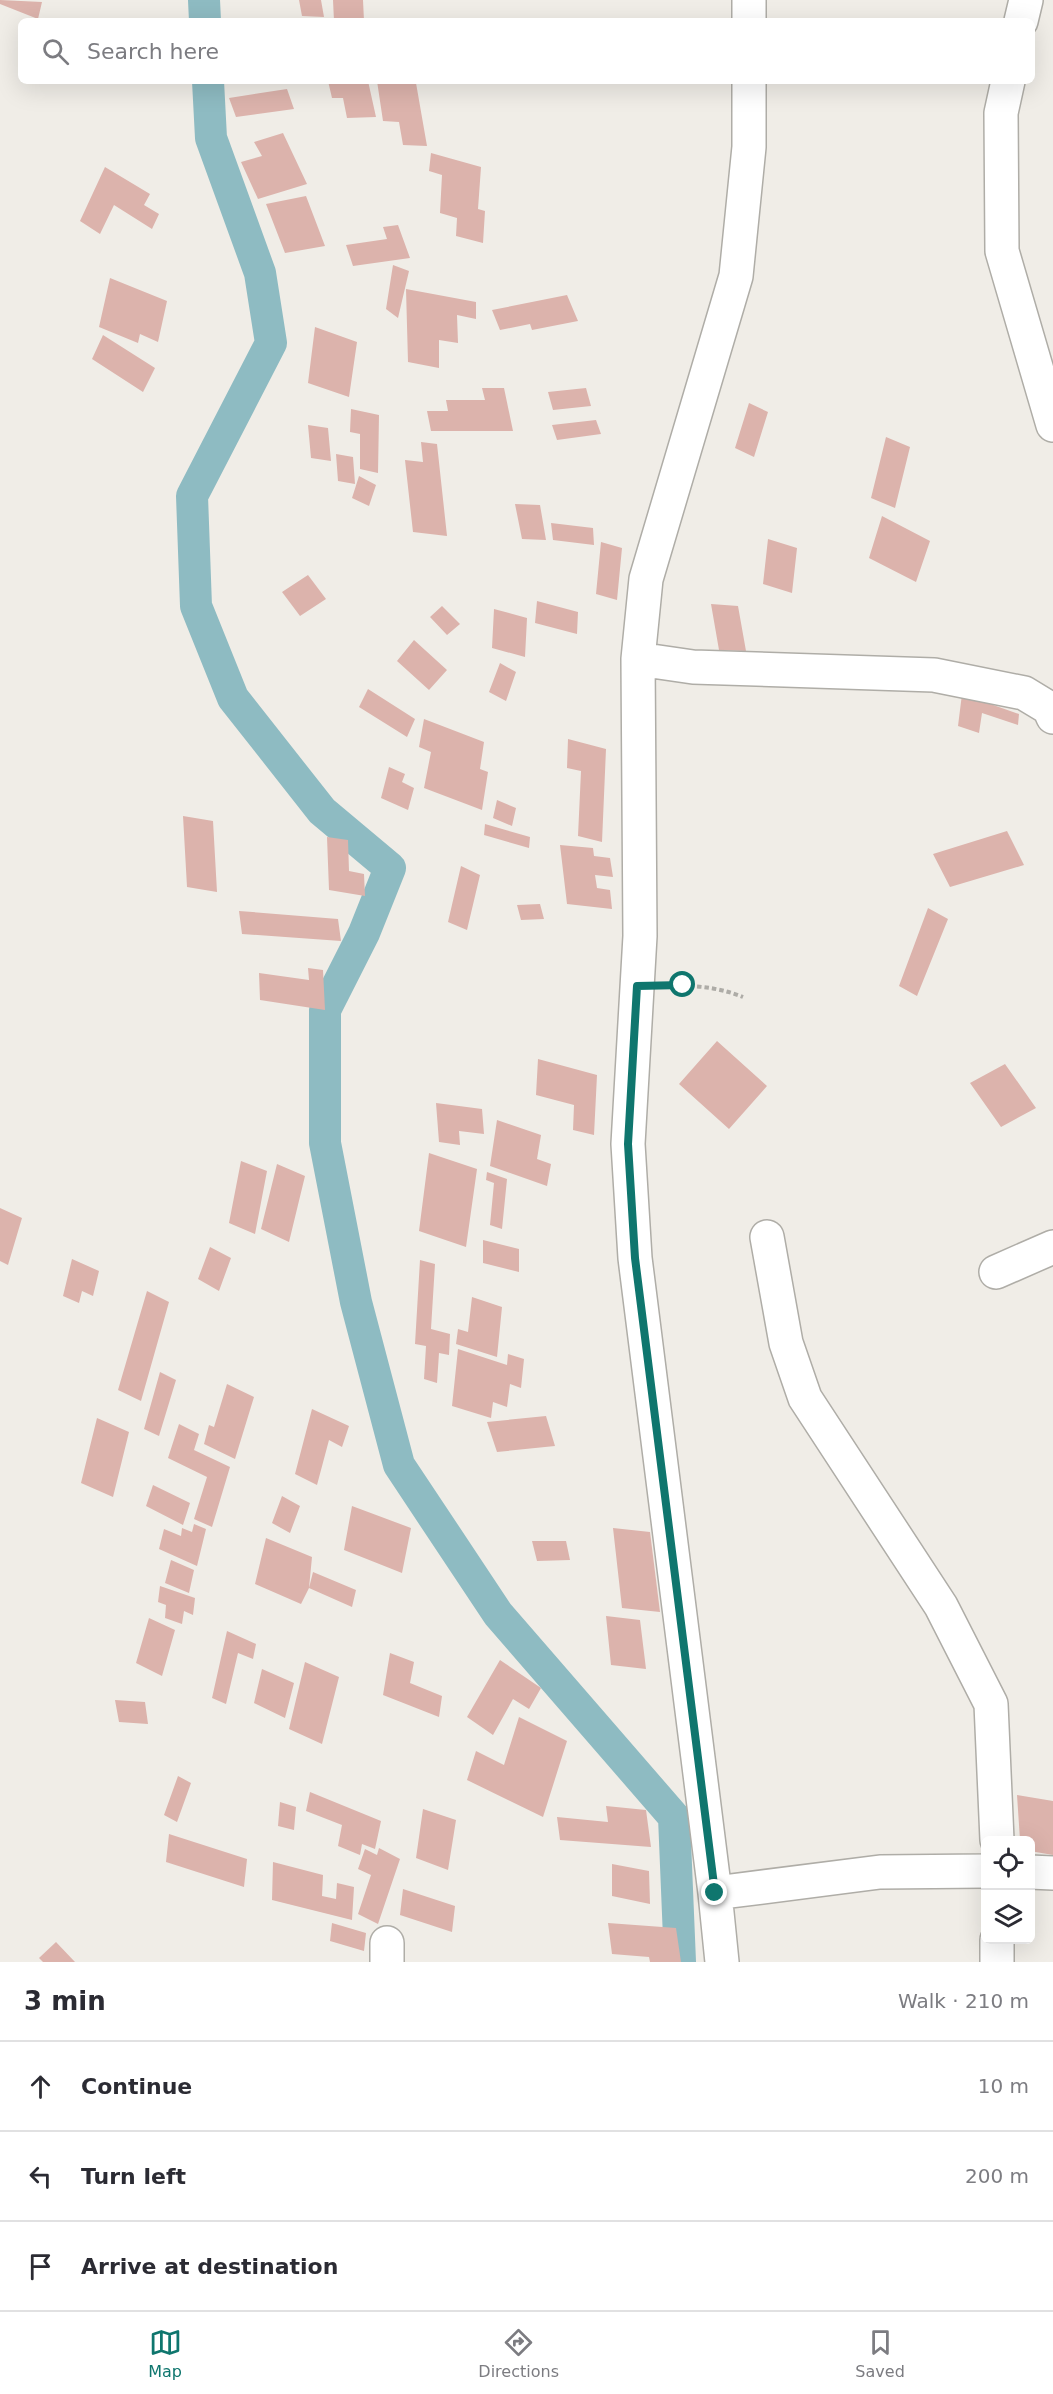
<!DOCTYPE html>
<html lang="en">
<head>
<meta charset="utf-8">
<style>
  :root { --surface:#fff; --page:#f2f2f3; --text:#2b2b33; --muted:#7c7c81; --line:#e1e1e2; --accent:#0f766e }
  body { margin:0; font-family:"DejaVu Sans",sans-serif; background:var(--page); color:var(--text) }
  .controls { position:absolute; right:18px; bottom:18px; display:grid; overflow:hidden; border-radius:9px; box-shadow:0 6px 24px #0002 }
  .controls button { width:54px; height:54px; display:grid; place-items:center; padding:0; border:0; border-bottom:2px solid var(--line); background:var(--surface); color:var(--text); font:30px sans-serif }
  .stop { position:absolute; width:18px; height:18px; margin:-14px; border:4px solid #0f766e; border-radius:50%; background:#fff }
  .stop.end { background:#0f766e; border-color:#fff; box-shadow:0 2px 6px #0008 }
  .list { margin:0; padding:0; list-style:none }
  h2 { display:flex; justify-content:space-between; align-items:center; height:78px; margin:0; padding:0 24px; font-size:26px }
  h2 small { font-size:20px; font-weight:400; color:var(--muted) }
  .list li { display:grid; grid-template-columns:39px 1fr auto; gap:18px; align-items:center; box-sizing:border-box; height:90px; padding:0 24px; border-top:2px solid var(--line) }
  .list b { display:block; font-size:22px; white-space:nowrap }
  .list em { font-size:20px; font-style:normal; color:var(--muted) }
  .icon { flex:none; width:33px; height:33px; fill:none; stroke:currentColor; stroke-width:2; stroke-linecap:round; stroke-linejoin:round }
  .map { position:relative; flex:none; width:1053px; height:1962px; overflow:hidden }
  .search { position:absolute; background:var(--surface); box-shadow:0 6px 24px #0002; left:18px; right:18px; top:18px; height:66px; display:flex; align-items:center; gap:15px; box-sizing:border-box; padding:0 21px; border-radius:9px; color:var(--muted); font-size:22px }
  .sheet { height:348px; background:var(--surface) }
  nav { display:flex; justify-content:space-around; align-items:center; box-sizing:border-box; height:84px; border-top:2px solid var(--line); background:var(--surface); font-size:16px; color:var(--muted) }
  nav a { display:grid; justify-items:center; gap:3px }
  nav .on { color:var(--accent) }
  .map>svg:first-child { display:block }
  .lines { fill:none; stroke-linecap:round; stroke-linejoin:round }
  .canal { stroke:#8ebbc2; stroke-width:32 }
  .building { fill:#dcb3ac }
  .minor-casing { stroke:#afada7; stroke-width:36 }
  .path { stroke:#aeaca7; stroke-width:4; stroke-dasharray:4.5 3; stroke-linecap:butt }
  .minor { stroke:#fff; stroke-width:33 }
  .route { stroke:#0f766e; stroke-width:8 }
</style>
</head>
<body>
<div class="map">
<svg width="1053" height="1962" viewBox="0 0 1053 1962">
  <rect width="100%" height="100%" fill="#f0ede7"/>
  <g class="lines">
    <path class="canal" d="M 204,0 L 205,21
      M 208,81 L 211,138 L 260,273 L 271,343 L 192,496 L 196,606 L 233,698 L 322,811 L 390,868 L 364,933 L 325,1010 L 325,1143 L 356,1302 L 399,1465 L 498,1614 L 674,1817 L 680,1962"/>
  </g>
  <path class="building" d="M 0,0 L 42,2 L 38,19 L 0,4 Z
    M 299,0 L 321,0 L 324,17 L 302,16 Z
    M 333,0 L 363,0 L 364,21 L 334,21 Z
    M 328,81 L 368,81 L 376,117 L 347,118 L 343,98 L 332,98 Z
    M 377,81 L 416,83 L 427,146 L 403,145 L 399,122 L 383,121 Z
    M 287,89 L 294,109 L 236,117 L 229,98 Z
    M 283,133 L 307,184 L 258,199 L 241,162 L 262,156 L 254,142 Z
    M 431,153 L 481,167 L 478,209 L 485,211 L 483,243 L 456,236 L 457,218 L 440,213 L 442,175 L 429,171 Z
    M 105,167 L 150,194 L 144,205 L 159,214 L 152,229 L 114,205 L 100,234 L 80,221 Z
    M 306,196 L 325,246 L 285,253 L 266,204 Z
    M 398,225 L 410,258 L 353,266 L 346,245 L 387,239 L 383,227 Z
    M 393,265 L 409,271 L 398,318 L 386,309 Z
    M 110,278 L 167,301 L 158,342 L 140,334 L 138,343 L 99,327 Z
    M 406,289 L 476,302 L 476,319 L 457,315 L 458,343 L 439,340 L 439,368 L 408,362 Z
    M 567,295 L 578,321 L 532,330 L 530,324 L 500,330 L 492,310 Z
    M 315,327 L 357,342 L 349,397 L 308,383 Z
    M 103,335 L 155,368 L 143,392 L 92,359 Z
    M 482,388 L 504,388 L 513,431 L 431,431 L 427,411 L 448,411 L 446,400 L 485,400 Z
    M 586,388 L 591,406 L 553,410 L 548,392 Z
    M 749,403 L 768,412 L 754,457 L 735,448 Z
    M 351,409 L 379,415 L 378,473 L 360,469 L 360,434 L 350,432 Z
    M 596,420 L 601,434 L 557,440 L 552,425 Z
    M 308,425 L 328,428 L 331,461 L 311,458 Z
    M 886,437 L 910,447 L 895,508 L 871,498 Z
    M 421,442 L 437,444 L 447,536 L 413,532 L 405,460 L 423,462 Z
    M 336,454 L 353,457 L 355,484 L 338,481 Z
    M 359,476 L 376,485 L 369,506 L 352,498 Z
    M 515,504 L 540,505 L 546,540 L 522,539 Z
    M 882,516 L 930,541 L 916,582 L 869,558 Z
    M 551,523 L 593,528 L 594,545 L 553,540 Z
    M 768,539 L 797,548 L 792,593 L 763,584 Z
    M 601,542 L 622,548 L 617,600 L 596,594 Z
    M 308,575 L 326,599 L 300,616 L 282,592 Z
    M 537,601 L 578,612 L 577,634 L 535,623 Z
    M 711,604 L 738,606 L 746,651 L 719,650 Z
    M 442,606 L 460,624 L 447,635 L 430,617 Z
    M 494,609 L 527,618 L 525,657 L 492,648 Z
    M 414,640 L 447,670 L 429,690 L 397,661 Z
    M 500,663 L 516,672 L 506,701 L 489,692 Z
    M 368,689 L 415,719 L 407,737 L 359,707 Z
    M 962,694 L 1019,714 L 1018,725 L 982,713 L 979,733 L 958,726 Z
    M 424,719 L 484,742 L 480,769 L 488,772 L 482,810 L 424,788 L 431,752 L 419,747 Z
    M 568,739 L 606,749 L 602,842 L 578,836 L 581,771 L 567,768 Z
    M 389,767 L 405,774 L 402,782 L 414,788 L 408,810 L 381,798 Z
    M 497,800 L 516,808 L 512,826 L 493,818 Z
    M 183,816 L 213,821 L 217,892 L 187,887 Z
    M 485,824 L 530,837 L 529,848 L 484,835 Z
    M 1007,831 L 1024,865 L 950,887 L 933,854 Z
    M 327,837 L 348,840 L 349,871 L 364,874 L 365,896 L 329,890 Z
    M 560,845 L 593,848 L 594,856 L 610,858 L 613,877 L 595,875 L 597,888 L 610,890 L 612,909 L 567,904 Z
    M 461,866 L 480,875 L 467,930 L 448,922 Z
    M 540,904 L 544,919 L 521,920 L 517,905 Z
    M 928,908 L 948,919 L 917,996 L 899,986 Z
    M 239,911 L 338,919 L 341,941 L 242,934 Z
    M 308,968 L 323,970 L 325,1010 L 260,1000 L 259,973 L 309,980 Z
    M 717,1041 L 767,1086 L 729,1129 L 679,1084 Z
    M 538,1059 L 597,1075 L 594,1135 L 573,1130 L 574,1105 L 536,1095 Z
    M 1005,1064 L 1036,1108 L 1001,1127 L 970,1083 Z
    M 436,1103 L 482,1109 L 484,1134 L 459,1131 L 460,1145 L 439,1142 Z
    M 497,1120 L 541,1135 L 537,1159 L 551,1164 L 547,1186 L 490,1166 Z
    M 429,1153 L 477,1169 L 466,1247 L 419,1231 Z
    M 241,1161 L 267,1171 L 255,1234 L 229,1223 Z
    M 277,1164 L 305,1176 L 289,1242 L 261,1229 Z
    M 487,1172 L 507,1179 L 502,1229 L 490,1225 L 494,1183 L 486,1180 Z
    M 0,1208 L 22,1218 L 8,1265 L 0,1261 Z
    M 483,1240 L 519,1249 L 519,1272 L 483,1263 Z
    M 210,1247 L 231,1258 L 219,1291 L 198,1279 Z
    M 72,1259 L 99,1271 L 93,1296 L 82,1291 L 79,1303 L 63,1296 Z
    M 420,1260 L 435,1264 L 431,1329 L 450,1334 L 449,1355 L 439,1353 L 437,1383 L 424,1379 L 426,1346 L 415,1344 Z
    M 147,1291 L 169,1302 L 141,1401 L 118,1390 Z
    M 472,1297 L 502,1307 L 497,1357 L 456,1344 L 458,1329 L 468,1332 Z
    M 458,1349 L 507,1365 L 508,1354 L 524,1359 L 521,1388 L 510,1384 L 507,1407 L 493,1402 L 491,1418 L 452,1406 Z
    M 160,1372 L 176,1380 L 159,1436 L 144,1429 Z
    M 227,1384 L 254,1397 L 235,1459 L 204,1444 L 209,1425 L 214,1427 Z
    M 312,1409 L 349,1426 L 342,1447 L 329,1440 L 317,1485 L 295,1474 Z
    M 546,1416 L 555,1446 L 497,1452 L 487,1422 Z
    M 97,1418 L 129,1432 L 113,1497 L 81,1483 Z
    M 179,1424 L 199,1434 L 194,1450 L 230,1467 L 212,1527 L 194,1519 L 207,1477 L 168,1458 Z
    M 153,1485 L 190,1503 L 183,1525 L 146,1506 Z
    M 282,1496 L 300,1506 L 290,1533 L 272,1523 Z
    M 352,1506 L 411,1528 L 402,1573 L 344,1550 Z
    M 194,1524 L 206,1529 L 197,1566 L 159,1549 L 164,1529 L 181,1536 L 182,1528 L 192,1532 Z
    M 613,1528 L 650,1532 L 660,1612 L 622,1608 Z
    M 266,1538 L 312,1557 L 309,1588 L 301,1604 L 255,1584 Z
    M 532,1541 L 566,1541 L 570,1560 L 537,1561 Z
    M 171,1560 L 194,1570 L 189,1593 L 165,1583 Z
    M 313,1572 L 356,1590 L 352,1607 L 309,1588 Z
    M 160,1586 L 195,1598 L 193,1615 L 184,1611 L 182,1624 L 165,1618 L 166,1605 L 158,1602 Z
    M 606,1616 L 640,1620 L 646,1669 L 611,1665 Z
    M 149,1618 L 175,1630 L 162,1676 L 136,1663 Z
    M 227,1631 L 256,1644 L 253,1659 L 238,1653 L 226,1704 L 212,1698 Z
    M 390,1653 L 414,1662 L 410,1683 L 442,1696 L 439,1717 L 383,1695 Z
    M 500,1660 L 541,1688 L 529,1709 L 513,1699 L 493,1735 L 467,1717 Z
    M 305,1662 L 339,1677 L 322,1744 L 289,1729 Z
    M 262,1669 L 294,1683 L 285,1718 L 254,1703 Z
    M 115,1700 L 145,1702 L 148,1724 L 119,1722 Z
    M 519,1717 L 567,1741 L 543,1817 L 467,1780 L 476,1751 L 504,1765 Z
    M 178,1776 L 191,1783 L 177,1822 L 164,1815 Z
    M 310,1792 L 381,1821 L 375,1849 L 362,1844 L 360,1855 L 338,1846 L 342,1825 L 306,1811 Z
    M 1017,1795 L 1053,1801 L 1053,1855 L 1030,1851 L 1030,1840 L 1020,1840 Z
    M 280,1802 L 296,1807 L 294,1830 L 278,1826 Z
    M 606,1806 L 646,1810 L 651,1847 L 560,1840 L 557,1817 L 608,1822 Z
    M 423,1809 L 456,1820 L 448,1870 L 416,1858 Z
    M 169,1834 L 247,1859 L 244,1887 L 166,1862 Z
    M 379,1848 L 400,1859 L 378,1924 L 358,1914 L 371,1875 L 358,1869 L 365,1849 L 377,1855 Z
    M 273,1862 L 323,1875 L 322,1896 L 336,1899 L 337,1883 L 354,1887 L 352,1920 L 272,1900 Z
    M 612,1864 L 649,1871 L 650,1904 L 612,1896 Z
    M 403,1889 L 455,1906 L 452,1932 L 400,1915 Z
    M 332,1923 L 366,1933 L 364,1951 L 330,1941 Z
    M 608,1923 L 676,1928 L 681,1962 L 650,1962 L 649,1957 L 612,1954 Z
    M 56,1942 L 75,1962 L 43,1962 L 39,1958 Z"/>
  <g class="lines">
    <g class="minor-casing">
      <path id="minor" d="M 749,0 L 749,21
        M 1021,21 L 1026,0
        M 1008,81 L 1001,113 L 1002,251 L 1053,425
        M 638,659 L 693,667 L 934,675 L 1024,693 L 1049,708 L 1053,717
        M 767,1237 L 786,1343 L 805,1398 L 941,1606 L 991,1704 L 997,1840
        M 996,1272 L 1053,1247
        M 1030,1872 L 1053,1873
        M 715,1893 L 880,1872 L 986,1871
        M 387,1943 L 387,1962
        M 722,1962 L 715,1893 L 635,1258 L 628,1144 L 640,936 L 638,659 L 646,579 L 736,276 L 749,147 L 749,81
        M 997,1962 L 997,1940"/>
    </g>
    <path class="path" d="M 667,986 C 694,985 718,987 743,997"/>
    <use href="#minor" class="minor"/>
  </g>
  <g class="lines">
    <path class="route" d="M 683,985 L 637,986 L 628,1144 L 635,1258 L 715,1893"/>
  </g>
</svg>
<div class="controls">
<button><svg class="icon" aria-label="locate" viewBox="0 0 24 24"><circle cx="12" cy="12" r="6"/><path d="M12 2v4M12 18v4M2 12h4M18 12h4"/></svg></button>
<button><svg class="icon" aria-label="layers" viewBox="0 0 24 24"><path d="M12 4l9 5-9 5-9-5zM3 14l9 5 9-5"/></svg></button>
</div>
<div class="stop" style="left:683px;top:985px"></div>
<div class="stop end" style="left:715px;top:1893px"></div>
<div class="search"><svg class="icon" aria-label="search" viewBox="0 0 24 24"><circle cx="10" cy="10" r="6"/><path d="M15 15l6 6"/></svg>Search here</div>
</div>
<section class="sheet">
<h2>3 min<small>Walk · 210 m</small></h2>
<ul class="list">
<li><svg class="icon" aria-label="ahead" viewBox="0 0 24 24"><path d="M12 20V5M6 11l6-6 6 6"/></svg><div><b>Continue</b></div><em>10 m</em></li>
<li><svg class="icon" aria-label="left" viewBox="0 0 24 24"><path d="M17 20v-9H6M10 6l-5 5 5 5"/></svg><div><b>Turn left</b></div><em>200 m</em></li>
<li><svg class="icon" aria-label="arrive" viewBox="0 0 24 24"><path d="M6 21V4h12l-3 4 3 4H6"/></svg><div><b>Arrive at destination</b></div></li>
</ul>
</section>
<nav>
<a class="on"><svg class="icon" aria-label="map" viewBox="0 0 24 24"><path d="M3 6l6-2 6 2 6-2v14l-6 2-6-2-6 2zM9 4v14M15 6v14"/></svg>Map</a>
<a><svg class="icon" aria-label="directions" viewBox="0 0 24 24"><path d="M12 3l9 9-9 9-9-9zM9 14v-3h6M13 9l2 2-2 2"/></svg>Directions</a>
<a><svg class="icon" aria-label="saved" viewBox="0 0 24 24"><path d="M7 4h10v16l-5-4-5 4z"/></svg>Saved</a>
</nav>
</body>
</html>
